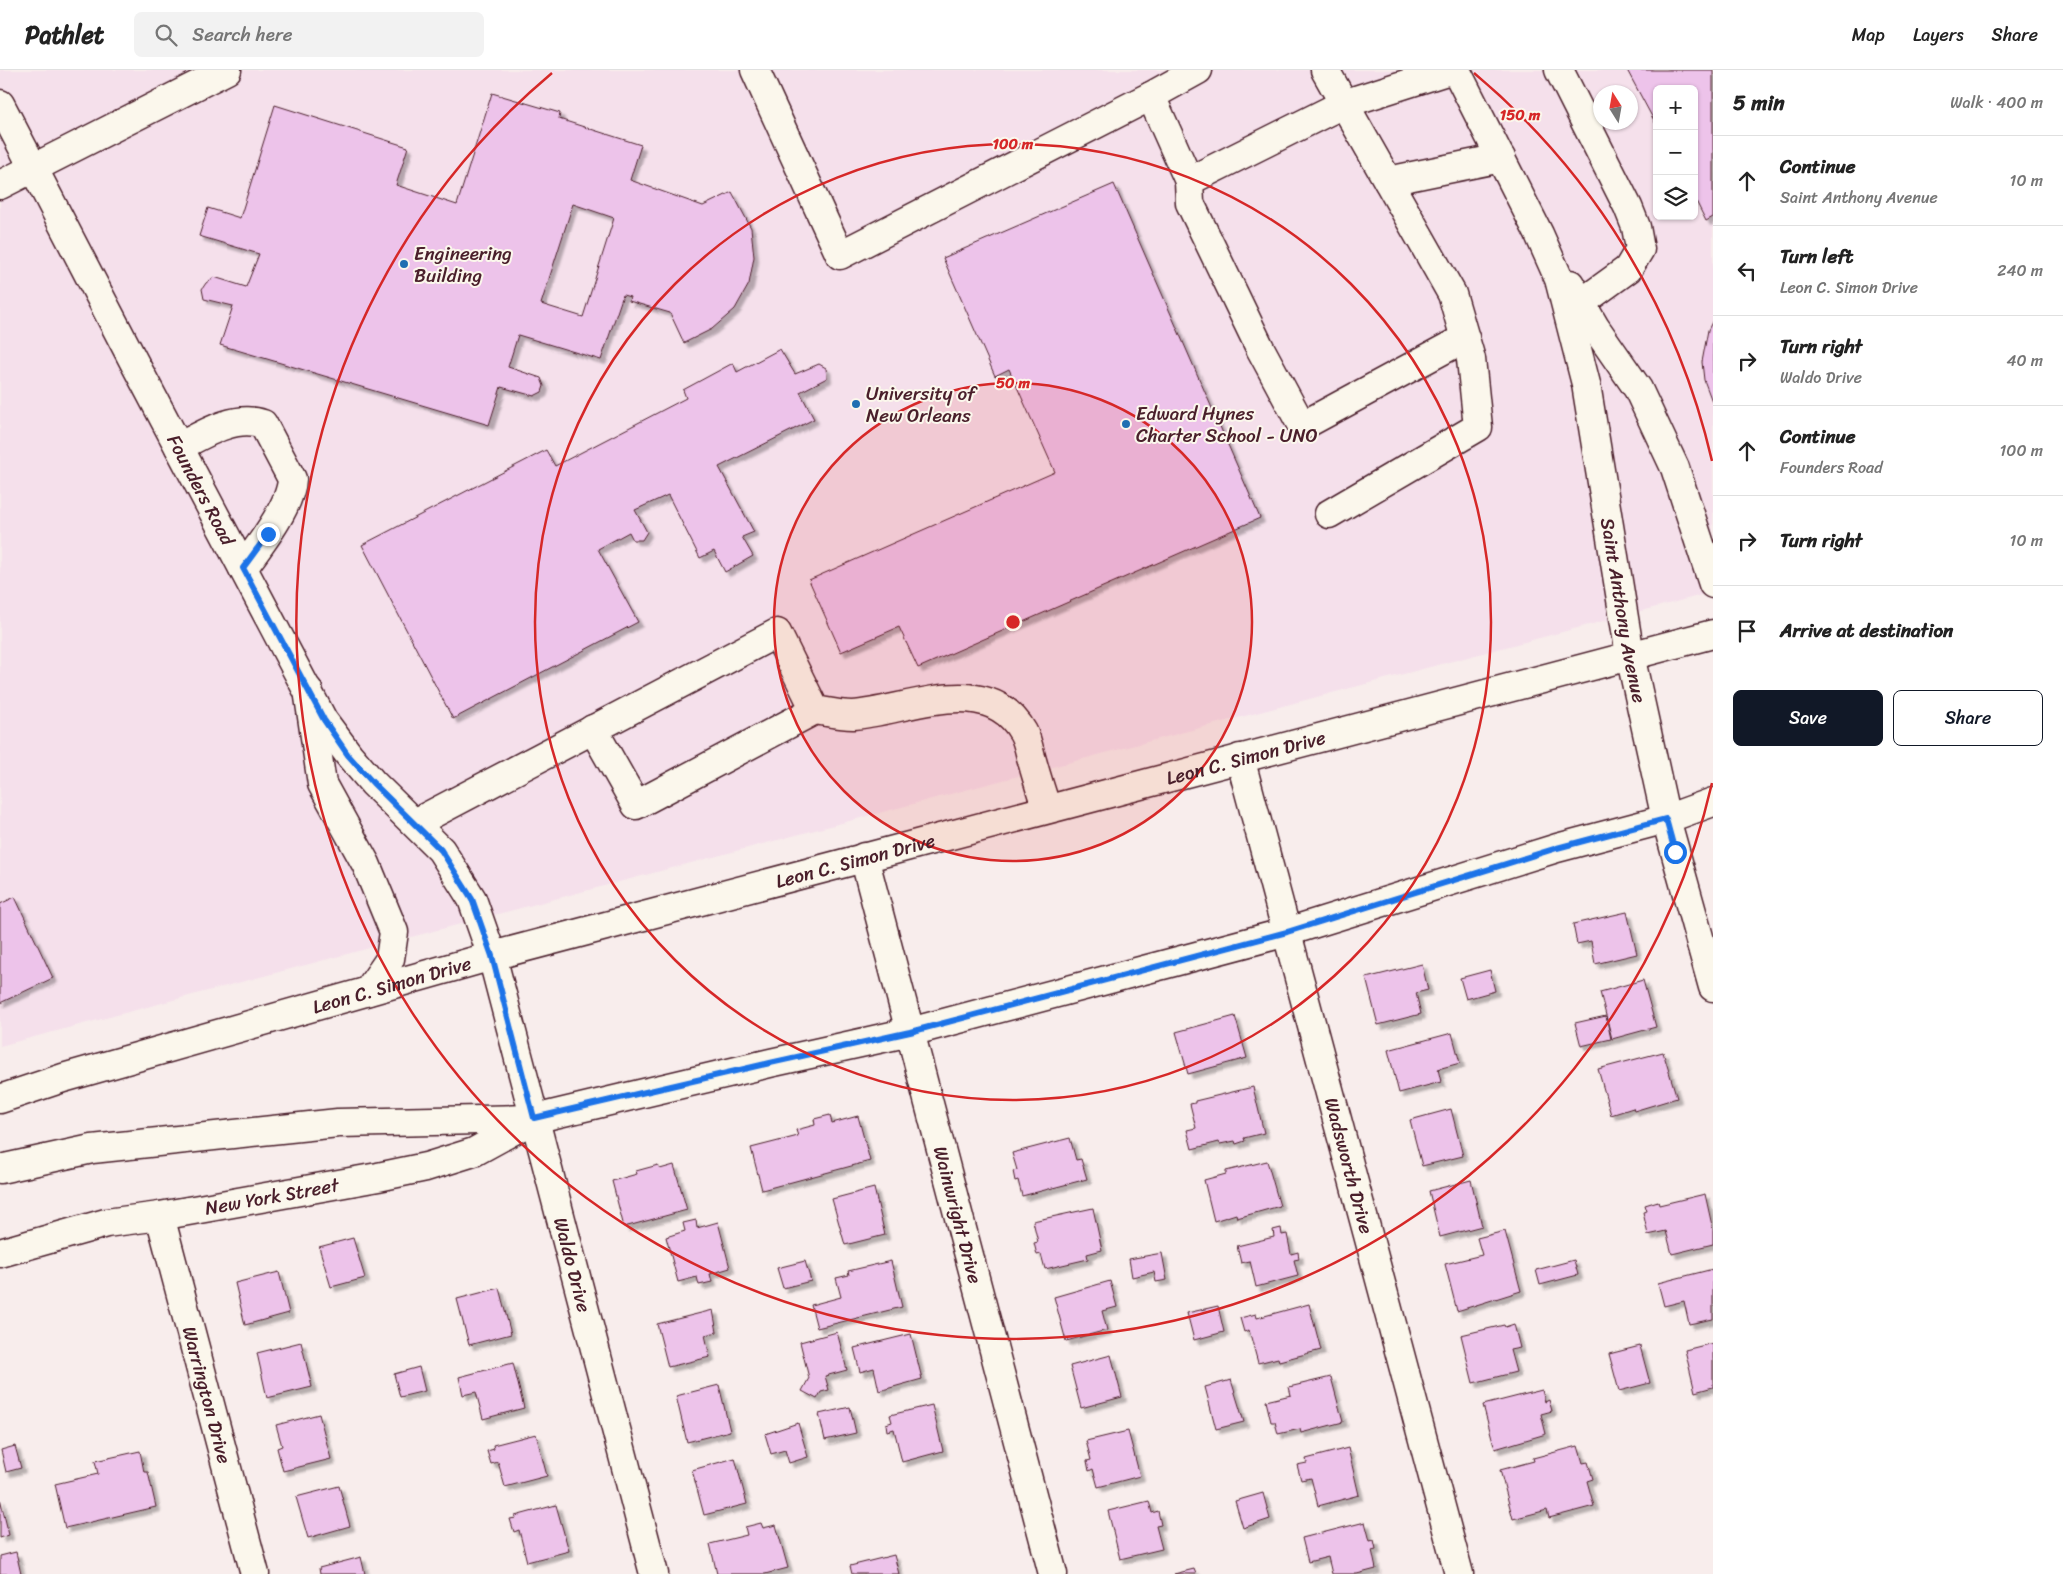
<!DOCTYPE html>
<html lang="en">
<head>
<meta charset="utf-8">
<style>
  :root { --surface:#fff; --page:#f2f2f2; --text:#222; --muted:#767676; --line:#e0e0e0; --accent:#111827 }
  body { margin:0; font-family:Sriracha,sans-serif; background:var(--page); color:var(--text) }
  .controls { position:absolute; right:15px; top:15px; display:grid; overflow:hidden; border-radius:8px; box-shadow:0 1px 4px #0004 }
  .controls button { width:45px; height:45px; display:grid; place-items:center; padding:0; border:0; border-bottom:1px solid var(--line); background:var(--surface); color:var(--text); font:25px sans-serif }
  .compass { position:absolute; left:1593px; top:15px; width:45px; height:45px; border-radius:50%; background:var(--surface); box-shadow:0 1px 4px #0004; rotate:349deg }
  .stop { position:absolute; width:15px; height:15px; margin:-11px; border:4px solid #1a73e8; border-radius:50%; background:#fff }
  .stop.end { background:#1a73e8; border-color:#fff; box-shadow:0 1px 5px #0008 }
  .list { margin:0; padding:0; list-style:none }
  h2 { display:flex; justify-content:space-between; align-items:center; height:65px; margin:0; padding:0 20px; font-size:21px }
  h2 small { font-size:16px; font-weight:400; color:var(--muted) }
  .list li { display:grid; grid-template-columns:32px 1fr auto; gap:15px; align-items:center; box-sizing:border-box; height:90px; padding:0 20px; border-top:1px solid var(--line) }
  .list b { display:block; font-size:19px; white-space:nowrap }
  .list p { margin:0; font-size:16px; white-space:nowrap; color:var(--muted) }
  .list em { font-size:16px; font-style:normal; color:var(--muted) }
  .actions { display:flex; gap:10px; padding:15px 20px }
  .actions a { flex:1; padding:11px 0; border:1px solid var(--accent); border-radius:8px; text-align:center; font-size:18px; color:var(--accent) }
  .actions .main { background:var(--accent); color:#fff }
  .icon { flex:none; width:28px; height:28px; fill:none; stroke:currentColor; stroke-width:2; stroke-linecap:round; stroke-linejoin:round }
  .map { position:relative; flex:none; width:1713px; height:1504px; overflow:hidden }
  header { display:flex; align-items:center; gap:30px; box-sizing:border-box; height:70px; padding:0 25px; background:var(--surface); border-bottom:1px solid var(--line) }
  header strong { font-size:24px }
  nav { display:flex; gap:28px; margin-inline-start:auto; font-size:18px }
  .search { width:350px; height:45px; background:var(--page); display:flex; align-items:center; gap:12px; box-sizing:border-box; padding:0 18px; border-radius:8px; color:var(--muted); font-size:19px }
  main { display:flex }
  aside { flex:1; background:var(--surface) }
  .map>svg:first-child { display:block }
  .built { fill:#f5e0eb; fill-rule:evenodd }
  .building { fill:#edc3ea; stroke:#4a1f2b; fill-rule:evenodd; filter:url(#shadow) }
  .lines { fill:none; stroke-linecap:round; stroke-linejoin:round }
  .minor-casing { stroke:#4a1f2b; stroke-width:31 }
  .major-casing { stroke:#4a1f2b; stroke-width:31 }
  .minor { stroke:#fbf7ec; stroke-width:28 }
  .major { stroke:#fbf7ec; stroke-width:28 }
  .route { stroke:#1a73e8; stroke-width:6 }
  .ring { fill:none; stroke:#d62828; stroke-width:2.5 }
  .poi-dot { fill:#1f6fb2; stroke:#fbf7ec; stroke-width:2 }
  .labels { text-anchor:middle; stroke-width:4; stroke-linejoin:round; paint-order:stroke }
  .poi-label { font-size:19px; fill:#4a1f2b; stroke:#fbf7ec; text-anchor:start }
  .street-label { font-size:19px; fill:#4a1f2b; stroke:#fbf7ec }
  .centre { fill:#d62828; stroke:#fbf7ec; stroke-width:2.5 }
  .ring-label { font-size:15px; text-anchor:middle; font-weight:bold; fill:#d62828; stroke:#fbf7ec; stroke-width:4; stroke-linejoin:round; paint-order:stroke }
</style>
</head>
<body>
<header>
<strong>Pathlet</strong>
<div class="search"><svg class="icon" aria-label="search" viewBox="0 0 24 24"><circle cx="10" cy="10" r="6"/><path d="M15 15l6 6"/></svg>Search here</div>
<nav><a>Map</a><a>Layers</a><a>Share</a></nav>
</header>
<main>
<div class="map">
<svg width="1713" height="1504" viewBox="0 0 1713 1504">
  <defs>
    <filter id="shadow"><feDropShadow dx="4.5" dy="4.5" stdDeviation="1" flood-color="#0004"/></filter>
  </defs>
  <rect width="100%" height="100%" fill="#f8edec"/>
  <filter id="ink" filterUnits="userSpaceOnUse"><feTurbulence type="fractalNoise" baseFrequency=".02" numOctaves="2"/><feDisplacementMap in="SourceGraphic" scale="10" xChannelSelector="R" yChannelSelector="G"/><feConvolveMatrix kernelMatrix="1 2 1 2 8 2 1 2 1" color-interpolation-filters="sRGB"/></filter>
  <g filter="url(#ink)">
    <path class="built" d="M 0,0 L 1713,0 L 1713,522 L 0,976 ZM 1657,19 L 1694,19 L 1694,146 L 1657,146 ZM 1600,22 L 1630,22 L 1630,52 L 1600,52 Z"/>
    <path class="building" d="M 1627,0 L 1713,0 L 1713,147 L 1706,151 L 1694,127 L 1694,19 L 1657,19 L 1657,56 Z
      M 492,23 L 560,43 L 559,49 L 641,75 L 630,110 L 703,136 L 732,122 L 751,158 L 754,187 L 749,214 L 735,239 L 712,259 L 684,273 L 670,243 L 629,231 L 630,227 L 623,225 L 601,290 L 518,265 L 508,297 L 541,308 L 544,316 L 542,322 L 534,326 L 501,317 L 489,355 L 220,275 L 233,236 L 204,229 L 202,219 L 206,213 L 214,207 L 246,217 L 259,184 L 199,166 L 208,138 L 240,148 L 275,35 L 408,77 L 396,115 L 457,135 ZM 573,134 L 614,148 L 583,247 L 541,234 Z
      M 1114,114 L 1260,448 L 918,598 L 899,557 L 841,582 L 809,510 L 1055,402 L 1009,299 L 995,306 L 943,188 Z
      M 1713,250 L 1713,334 L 1704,310 L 1702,292 L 1708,260 Z
      M 780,279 L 795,304 L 819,294 L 826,298 L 827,308 L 800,322 L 814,349 L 719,397 L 754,462 L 742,467 L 753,486 L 725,502 L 714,481 L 700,488 L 668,425 L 635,440 L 647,462 L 642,470 L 633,470 L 629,462 L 598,479 L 638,552 L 453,649 L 362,475 L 546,380 L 555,396 L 686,328 L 683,320 L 733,293 L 737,302 Z
      M 15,827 L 53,908 L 0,933 L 0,834 Z
      M 1627,842 L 1637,884 L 1595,894 L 1591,871 L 1577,874 L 1573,854 Z
      M 1422,894 L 1428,920 L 1416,923 L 1421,944 L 1378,955 L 1366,908 Z
      M 1490,900 L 1495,921 L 1466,929 L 1460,908 Z
      M 1643,910 L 1656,957 L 1612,969 L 1600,922 Z
      M 1235,946 L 1247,988 L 1188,1004 L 1176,962 Z
      M 1606,946 L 1611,969 L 1581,976 L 1575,953 Z
      M 1452,963 L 1460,993 L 1438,999 L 1441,1012 L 1399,1023 L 1388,980 Z
      M 1663,982 L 1677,1028 L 1634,1041 L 1633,1038 L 1611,1045 L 1598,999 Z
      M 1253,1017 L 1264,1063 L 1244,1068 L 1245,1071 L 1236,1074 L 1235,1071 L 1220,1074 L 1219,1072 L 1192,1079 L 1187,1060 L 1196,1058 L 1190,1034 L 1195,1033 L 1195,1031 Z
      M 1451,1039 L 1463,1086 L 1422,1096 L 1410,1050 Z
      M 830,1045 L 832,1053 L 858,1046 L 870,1091 L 762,1120 L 751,1078 L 798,1066 L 796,1060 L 815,1055 L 814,1049 Z
      M 1070,1068 L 1076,1090 L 1081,1089 L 1087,1109 L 1022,1126 L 1018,1110 L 1015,1111 L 1013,1101 L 1017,1100 L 1012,1083 Z
      M 1267,1091 L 1280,1136 L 1237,1148 L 1236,1144 L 1214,1151 L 1204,1110 L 1226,1104 L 1226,1101 Z
      M 658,1095 L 660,1099 L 674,1095 L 687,1140 L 624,1157 L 612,1111 L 637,1104 L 636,1101 Z
      M 1471,1110 L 1482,1156 L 1440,1167 L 1429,1121 Z
      M 874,1118 L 885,1165 L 845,1175 L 832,1129 Z
      M 1705,1124 L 1713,1160 L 1713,1174 L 1672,1184 L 1666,1161 L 1648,1165 L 1643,1142 L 1647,1141 L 1645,1135 L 1658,1131 L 1659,1135 Z
      M 1093,1138 L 1102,1180 L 1087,1184 L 1088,1189 L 1045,1199 L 1041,1184 L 1037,1185 L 1034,1173 L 1038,1172 L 1033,1151 Z
      M 696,1150 L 697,1158 L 718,1152 L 730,1198 L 710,1204 L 712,1212 L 699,1215 L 697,1207 L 678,1212 L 666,1167 L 685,1161 L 683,1153 Z
      M 1281,1158 L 1282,1165 L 1287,1164 L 1291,1184 L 1298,1182 L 1299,1189 L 1294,1190 L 1298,1206 L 1256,1217 L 1250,1191 L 1241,1193 L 1237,1176 L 1274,1167 L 1273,1160 Z
      M 1505,1161 L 1521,1221 L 1457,1241 L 1445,1194 L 1482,1185 L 1477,1168 Z
      M 353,1168 L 365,1208 L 331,1217 L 319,1177 Z
      M 1162,1183 L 1167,1210 L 1156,1212 L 1154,1202 L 1132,1207 L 1129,1189 Z
      M 1574,1190 L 1578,1205 L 1540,1215 L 1536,1200 Z
      M 805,1191 L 811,1211 L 783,1218 L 777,1198 Z
      M 891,1191 L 902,1237 L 817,1258 L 811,1235 L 841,1227 L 836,1208 L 849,1205 L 848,1201 Z
      M 1713,1199 L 1713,1249 L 1689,1254 L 1684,1231 L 1664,1236 L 1658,1213 Z
      M 279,1202 L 289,1243 L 245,1255 L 235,1213 Z
      M 1110,1211 L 1117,1237 L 1102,1241 L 1107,1260 L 1066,1271 L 1054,1227 Z
      M 499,1218 L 511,1264 L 469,1275 L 457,1229 Z
      M 1309,1234 L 1321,1280 L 1279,1291 L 1278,1288 L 1258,1293 L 1249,1260 L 1244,1262 L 1240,1248 L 1256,1244 L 1257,1248 Z
      M 1218,1236 L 1224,1262 L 1194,1270 L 1187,1243 Z
      M 713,1240 L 717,1262 L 705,1265 L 710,1287 L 668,1297 L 657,1254 Z
      M 1514,1254 L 1520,1278 L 1510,1280 L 1516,1302 L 1473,1313 L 1461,1265 L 1504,1255 L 1505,1257 Z
      M 837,1262 L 847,1300 L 825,1306 L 829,1320 L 821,1322 L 817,1329 L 802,1321 L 809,1308 L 800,1272 Z
      M 911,1264 L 922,1309 L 879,1321 L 874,1298 L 860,1302 L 854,1278 Z
      M 301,1272 L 312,1317 L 267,1328 L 257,1283 Z
      M 1713,1273 L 1713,1317 L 1695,1322 L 1685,1280 Z
      M 1640,1276 L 1650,1313 L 1619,1321 L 1609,1284 Z
      M 1111,1285 L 1122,1327 L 1081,1338 L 1070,1296 Z
      M 513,1293 L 524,1338 L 483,1349 L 476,1322 L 463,1325 L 459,1307 Z
      M 419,1297 L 425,1321 L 400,1327 L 394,1304 Z
      M 1331,1307 L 1343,1352 L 1301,1363 L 1300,1359 L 1278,1364 L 1275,1352 L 1271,1352 L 1266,1331 L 1291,1325 L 1289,1317 Z
      M 1231,1310 L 1244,1352 L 1216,1359 L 1205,1317 Z
      M 719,1315 L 730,1361 L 687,1372 L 676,1326 Z
      M 1542,1320 L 1545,1332 L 1549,1330 L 1552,1341 L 1541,1344 L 1546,1364 L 1495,1379 L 1483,1335 Z
      M 932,1335 L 943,1381 L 902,1392 L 894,1359 L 887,1361 L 886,1354 L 892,1352 L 890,1345 Z
      M 850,1337 L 856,1363 L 825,1370 L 819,1344 Z
      M 319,1344 L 331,1389 L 283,1401 L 277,1378 L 282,1376 L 276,1355 Z
      M 798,1353 L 808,1387 L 789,1393 L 785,1380 L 771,1384 L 765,1364 Z
      M 1128,1361 L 1140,1406 L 1098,1417 L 1093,1399 L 1089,1401 L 1087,1391 L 1091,1390 L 1086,1371 Z
      M 536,1364 L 547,1406 L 505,1417 L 498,1392 L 491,1394 L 487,1381 L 494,1379 L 493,1375 Z
      M 15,1376 L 21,1398 L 6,1402 L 1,1380 Z
      M 1578,1376 L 1583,1393 L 1588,1392 L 1593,1409 L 1587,1411 L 1594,1436 L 1549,1448 L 1547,1440 L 1513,1449 L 1500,1400 L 1534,1391 L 1533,1388 Z
      M 1348,1378 L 1359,1425 L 1318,1436 L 1311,1408 L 1301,1410 L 1297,1395 L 1307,1393 L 1306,1389 Z
      M 140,1381 L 144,1402 L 148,1402 L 156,1437 L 65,1458 L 55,1414 L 98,1404 L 95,1391 Z
      M 735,1388 L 747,1434 L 704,1445 L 692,1400 Z
      M 339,1416 L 350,1456 L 308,1468 L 296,1427 Z
      M 1263,1423 L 1270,1449 L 1243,1458 L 1235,1431 Z
      M 0,1428 L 9,1465 L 0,1468 Z
      M 1149,1431 L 1152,1443 L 1158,1441 L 1161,1455 L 1156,1456 L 1162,1479 L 1120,1489 L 1108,1441 Z
      M 556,1435 L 569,1481 L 527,1492 L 519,1460 L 514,1462 L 510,1449 L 516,1448 L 515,1446 Z
      M 1365,1452 L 1370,1471 L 1374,1470 L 1376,1479 L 1372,1480 L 1376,1499 L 1357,1504 L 1332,1504 L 1328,1487 L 1308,1492 L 1302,1468 Z
      M 761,1453 L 763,1458 L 776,1455 L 788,1498 L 765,1504 L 717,1504 L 710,1474 L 747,1465 L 745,1457 Z
      M 16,1482 L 21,1504 L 0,1504 L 0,1486 Z
      M 894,1485 L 899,1504 L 852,1504 L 850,1496 Z
      M 361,1487 L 365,1504 L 320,1504 L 319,1498 Z
      M 1194,1499 L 1196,1504 L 1174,1504 Z"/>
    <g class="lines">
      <g class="minor-casing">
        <g id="minor">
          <path d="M 755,0 L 840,185 L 1151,26"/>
          <path d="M 1325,0 L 1452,224 L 1471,289 L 1478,357 L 1329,444"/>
          <path d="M 1450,0 L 1343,34 L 1189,111 L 1190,133 L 1260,278 L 1302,356 L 1465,268"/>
          <path id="s1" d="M 1456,0 L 1539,164 L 1559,209 L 1586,314 L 1630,585 L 1666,749 L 1713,917"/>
          <path d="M 1559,0 L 1628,137 L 1636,157 L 1640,179 L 1628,199 L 1581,233"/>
          <path id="s2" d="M 0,34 L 133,290 L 323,650 L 349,685 L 373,713 L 441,780 L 472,829 L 492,886 L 654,1504"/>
          <path d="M 1189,111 L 1151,26 L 1198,0"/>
          <path d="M 1388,111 L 1501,88"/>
          <path d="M 0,115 L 227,0"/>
          <path d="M 1570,214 L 1595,257 L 1638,319 L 1675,398 L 1713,514"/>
          <path d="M 179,377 C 204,364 235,344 263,354 L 292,409 C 291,436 259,476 243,498"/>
          <path d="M 593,659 L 636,735 L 815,640"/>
          <path id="s3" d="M 1240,688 L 1459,1504"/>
          <path d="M 415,753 L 777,563 L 815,640 C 827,642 841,645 853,645 C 907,641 988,600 1023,662 C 1027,669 1029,679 1031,687 C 1036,705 1041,722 1047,739"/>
          <path id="s4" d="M 864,787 L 1053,1504"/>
          <path id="s5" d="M 160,1146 L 255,1504"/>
          <path id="s6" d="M 0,1183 L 106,1153 L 160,1146 L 378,1107 L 426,1097 L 474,1082 L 534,1049"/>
        </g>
      </g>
      <g class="major-casing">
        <g id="major">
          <path d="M 308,620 L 322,714 L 366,794 L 394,862 L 390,889 L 368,921"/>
          <path id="s7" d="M 0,1029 L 63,1008 L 492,886 L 1713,564"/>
          <path d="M 0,1099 L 92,1079 L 338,1053 L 534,1049 L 770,993 L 910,962 L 1287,862 L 1557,778 L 1666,749 L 1713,732"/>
        </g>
      </g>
      <use href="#minor" class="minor"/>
      <use href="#major" class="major"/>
    </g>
  </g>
  <g class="lines" filter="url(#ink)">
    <path class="route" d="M 268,464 L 243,498 L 324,650 L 348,685 L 373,713 L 441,780 L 472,829 L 492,886 L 534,1048 L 770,993 L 910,962 L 1287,862 L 1557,778 L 1666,749 L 1675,782"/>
  </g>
  <circle cx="1013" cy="552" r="239" fill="#d62828" fill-opacity=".12"/>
  <g class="ring">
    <circle cx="1013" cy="552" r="239"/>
    <circle cx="1013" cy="552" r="478"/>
    <path d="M1712 713A717 717 0 1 1 552 3M1474 3A717 717 0 0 1 1712 391"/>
  </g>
  <g class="poi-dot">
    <circle cx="404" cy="194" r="5"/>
    <circle cx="856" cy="334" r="5"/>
    <circle cx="1126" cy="354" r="5"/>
  </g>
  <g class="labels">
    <g class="poi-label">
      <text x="414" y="190">Engineering<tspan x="414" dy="22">Building</tspan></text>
      <text x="866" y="330">University of<tspan x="866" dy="22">New Orleans</tspan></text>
      <text x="1136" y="350">Edward Hynes<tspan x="1136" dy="22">Charter School - UNO</tspan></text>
    </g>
    <g class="street-label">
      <text dy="7" stroke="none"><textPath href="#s2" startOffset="435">Founders Road</textPath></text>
      <text dy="7" stroke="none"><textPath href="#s1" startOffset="571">Saint Anthony Avenue</textPath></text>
      <text dy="7" stroke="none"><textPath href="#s7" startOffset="1292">Leon C. Simon Drive</textPath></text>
      <text dy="7" stroke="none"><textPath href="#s7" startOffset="888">Leon C. Simon Drive</textPath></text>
      <text dy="7" stroke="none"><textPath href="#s7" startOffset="408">Leon C. Simon Drive</textPath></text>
      <text dy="7" stroke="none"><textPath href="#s3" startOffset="422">Wadsworth Drive</textPath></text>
      <text dy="7" stroke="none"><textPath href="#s6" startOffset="278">New York Street</textPath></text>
      <text dy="7" stroke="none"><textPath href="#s4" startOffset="370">Wainwright Drive</textPath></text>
      <text dy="7" stroke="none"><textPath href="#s2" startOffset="1309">Waldo Drive</textPath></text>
      <text dy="7" stroke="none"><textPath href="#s5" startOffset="185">Warrington Drive</textPath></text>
    </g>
  </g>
  <circle cx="1013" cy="552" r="8" class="centre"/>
  <g class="ring-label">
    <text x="1520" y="50">150 m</text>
    <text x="1013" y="79">100 m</text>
    <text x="1013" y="318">50 m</text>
  </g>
</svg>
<div class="controls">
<button>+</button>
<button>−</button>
<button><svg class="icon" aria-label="layers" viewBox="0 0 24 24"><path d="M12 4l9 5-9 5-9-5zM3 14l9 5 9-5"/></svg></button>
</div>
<svg class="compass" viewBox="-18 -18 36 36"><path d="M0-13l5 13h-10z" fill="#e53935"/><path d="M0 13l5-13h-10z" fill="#767676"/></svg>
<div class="stop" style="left:1675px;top:782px"></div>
<div class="stop end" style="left:268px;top:464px"></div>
</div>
<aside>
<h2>5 min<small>Walk · 400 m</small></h2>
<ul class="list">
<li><svg class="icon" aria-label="ahead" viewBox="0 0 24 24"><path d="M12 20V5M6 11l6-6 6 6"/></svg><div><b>Continue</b><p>Saint Anthony Avenue</p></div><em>10 m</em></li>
<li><svg class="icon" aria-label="left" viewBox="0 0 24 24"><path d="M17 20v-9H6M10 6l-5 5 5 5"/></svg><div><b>Turn left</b><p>Leon C. Simon Drive</p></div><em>240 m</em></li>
<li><svg class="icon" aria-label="right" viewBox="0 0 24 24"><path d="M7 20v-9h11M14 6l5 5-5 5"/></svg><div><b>Turn right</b><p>Waldo Drive</p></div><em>40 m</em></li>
<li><svg class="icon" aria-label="ahead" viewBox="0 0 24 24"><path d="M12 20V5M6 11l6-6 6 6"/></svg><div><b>Continue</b><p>Founders Road</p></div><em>100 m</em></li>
<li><svg class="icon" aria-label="right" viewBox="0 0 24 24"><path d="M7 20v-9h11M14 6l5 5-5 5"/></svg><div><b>Turn right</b></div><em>10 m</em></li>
<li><svg class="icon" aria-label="arrive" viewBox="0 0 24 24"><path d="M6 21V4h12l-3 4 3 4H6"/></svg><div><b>Arrive at destination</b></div></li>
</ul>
<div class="actions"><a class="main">Save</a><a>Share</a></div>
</aside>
</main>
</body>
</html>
